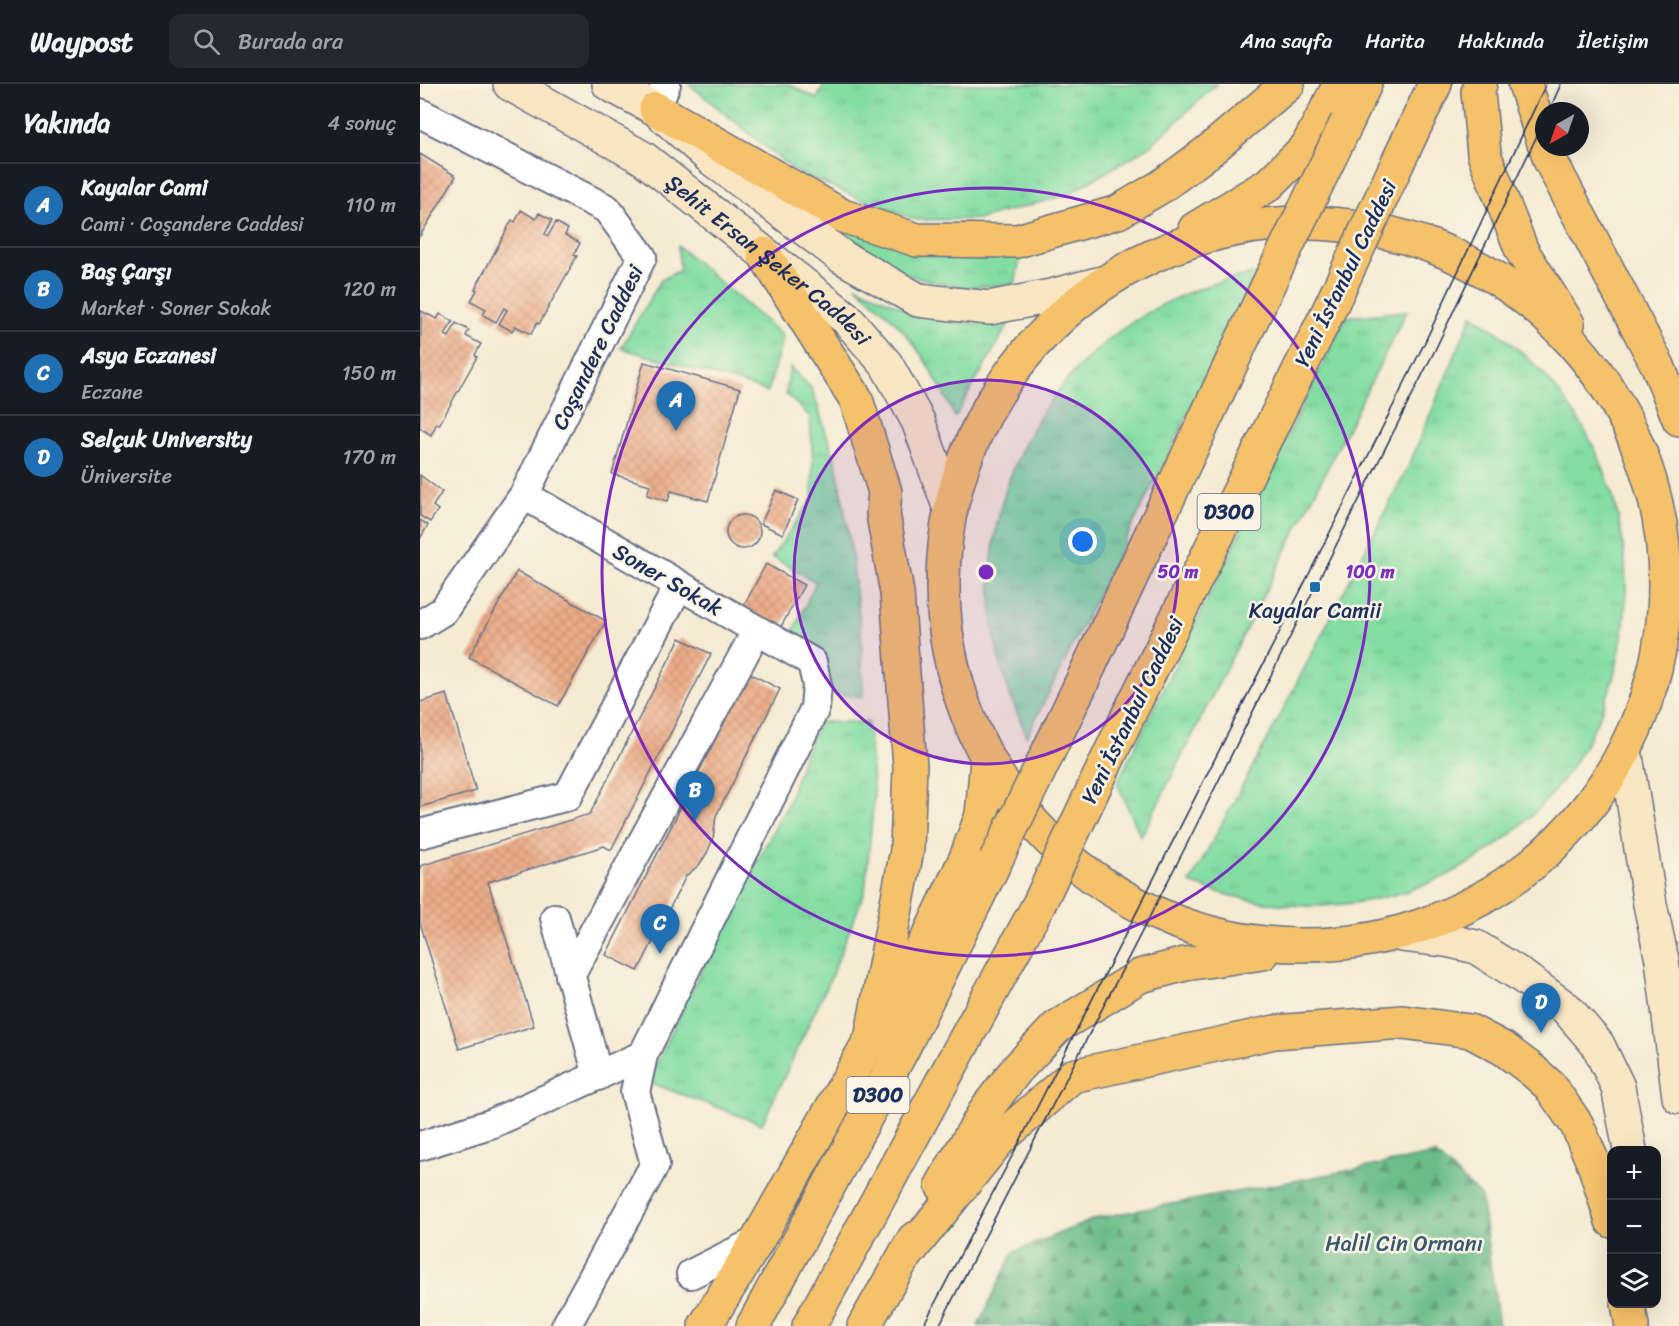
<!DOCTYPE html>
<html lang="tr">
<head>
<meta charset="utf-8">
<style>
  :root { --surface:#171b24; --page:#242831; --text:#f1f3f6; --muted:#9ea1a6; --line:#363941; --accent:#1f6fb2 }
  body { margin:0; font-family:Sriracha,sans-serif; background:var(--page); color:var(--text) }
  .controls { position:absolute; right:18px; bottom:18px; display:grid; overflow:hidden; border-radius:12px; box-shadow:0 6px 24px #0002 }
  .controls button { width:54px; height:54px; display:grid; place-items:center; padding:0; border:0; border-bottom:2px solid var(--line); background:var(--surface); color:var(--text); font:30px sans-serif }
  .compass { position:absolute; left:1115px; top:18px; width:54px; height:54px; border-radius:50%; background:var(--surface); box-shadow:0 6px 24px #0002; rotate:220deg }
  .you { position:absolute; left:663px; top:458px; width:21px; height:21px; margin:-15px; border:4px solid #fff; border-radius:50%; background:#1a73e8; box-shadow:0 0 0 9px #1a73e833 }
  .badge { display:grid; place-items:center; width:39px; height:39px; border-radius:50%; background:var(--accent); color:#fff; font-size:20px; font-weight:700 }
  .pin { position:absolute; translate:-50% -50px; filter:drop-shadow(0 2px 3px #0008) }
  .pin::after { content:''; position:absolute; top:32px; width:21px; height:18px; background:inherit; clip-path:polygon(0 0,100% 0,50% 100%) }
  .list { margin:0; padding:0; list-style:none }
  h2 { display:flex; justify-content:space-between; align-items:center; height:78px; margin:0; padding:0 24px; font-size:26px }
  h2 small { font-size:20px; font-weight:400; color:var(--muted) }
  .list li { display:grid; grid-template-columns:39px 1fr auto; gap:18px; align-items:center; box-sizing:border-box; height:84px; padding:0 24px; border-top:2px solid var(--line) }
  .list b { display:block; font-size:22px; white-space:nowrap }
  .list p { margin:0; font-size:20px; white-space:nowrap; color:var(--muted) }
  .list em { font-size:20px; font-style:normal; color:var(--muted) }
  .icon { flex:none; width:33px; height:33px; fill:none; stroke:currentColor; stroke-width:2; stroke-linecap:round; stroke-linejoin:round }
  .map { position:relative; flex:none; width:1259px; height:1242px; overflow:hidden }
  header { display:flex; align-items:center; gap:36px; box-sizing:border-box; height:84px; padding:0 30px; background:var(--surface); border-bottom:2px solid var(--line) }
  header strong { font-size:28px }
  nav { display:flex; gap:33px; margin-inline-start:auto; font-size:21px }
  .search { width:420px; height:54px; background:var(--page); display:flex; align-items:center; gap:15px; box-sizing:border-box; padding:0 21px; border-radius:12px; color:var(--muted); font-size:22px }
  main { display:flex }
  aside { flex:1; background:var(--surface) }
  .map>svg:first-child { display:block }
  .grass { fill:url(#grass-tufts); stroke:#4f8680; stroke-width:1.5 }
  .forest { fill:url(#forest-firs); stroke:#427674; stroke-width:1.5 }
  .building { fill:url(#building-cross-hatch) }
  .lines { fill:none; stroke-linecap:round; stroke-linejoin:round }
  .street-casing { stroke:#677187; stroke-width:32 }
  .secondary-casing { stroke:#677187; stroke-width:36 }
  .highway-casing { stroke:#677187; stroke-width:36 }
  .street { stroke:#fff; stroke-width:28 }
  .secondary { stroke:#fbe6c4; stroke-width:33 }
  .highway { stroke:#f5c16b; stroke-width:33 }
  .tram { stroke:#1b2f5e; stroke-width:1.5 }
  .highway-bridge-casing { stroke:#677187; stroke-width:36; stroke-linecap:butt }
  .highway-bridge { stroke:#f5c16b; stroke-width:33 }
  .ring { fill:none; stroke:#7b2cbf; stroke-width:3 }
  .poi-dot { fill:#1f6fb2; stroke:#fcf5e5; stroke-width:2 }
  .labels { text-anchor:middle; stroke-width:5; stroke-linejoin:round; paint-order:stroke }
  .shield { fill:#fcf5e5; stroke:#5e6a86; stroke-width:1.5 }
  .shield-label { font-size:21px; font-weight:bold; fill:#1b2f5e }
  .street-label { font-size:22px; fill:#1b2f5e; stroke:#fcf5e5 }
  .poi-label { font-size:22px; fill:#1b2f5e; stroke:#fcf5e5 }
  .park-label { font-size:22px; fill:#355a6f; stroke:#fcf5e5 }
  .centre { fill:#7b2cbf; stroke:#fcf5e5; stroke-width:3 }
  .ring-label { font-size:18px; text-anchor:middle; font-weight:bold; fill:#7b2cbf; stroke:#fcf5e5; stroke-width:5; stroke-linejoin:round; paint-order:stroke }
</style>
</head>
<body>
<header>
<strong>Waypost</strong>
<div class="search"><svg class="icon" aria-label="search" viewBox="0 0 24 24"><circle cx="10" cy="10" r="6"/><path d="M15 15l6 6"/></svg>Burada ara</div>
<nav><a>Ana sayfa</a><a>Harita</a><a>Hakkında</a><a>İletişim</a></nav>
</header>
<main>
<aside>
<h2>Yakında<small>4 sonuç</small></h2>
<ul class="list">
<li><span class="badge">A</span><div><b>Kayalar Cami</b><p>Cami · Coşandere Caddesi</p></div><em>110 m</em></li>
<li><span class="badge">B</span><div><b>Baş Çarşı</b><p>Market · Soner Sokak</p></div><em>120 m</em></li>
<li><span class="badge">C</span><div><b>Asya Eczanesi</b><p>Eczane</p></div><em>150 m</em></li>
<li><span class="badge">D</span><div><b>Selçuk University</b><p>Üniversite</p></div><em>170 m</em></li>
</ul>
</aside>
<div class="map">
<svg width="1259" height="1242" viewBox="0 0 1259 1242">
  <defs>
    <pattern id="grass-tufts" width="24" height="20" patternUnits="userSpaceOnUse" patternTransform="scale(1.5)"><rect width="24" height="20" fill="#83dda3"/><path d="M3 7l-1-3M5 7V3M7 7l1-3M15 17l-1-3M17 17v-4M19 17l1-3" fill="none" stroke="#71be8f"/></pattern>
    <pattern id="forest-firs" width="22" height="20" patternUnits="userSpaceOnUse" patternTransform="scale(1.5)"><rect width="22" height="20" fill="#6abc89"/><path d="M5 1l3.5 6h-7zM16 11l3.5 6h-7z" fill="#569973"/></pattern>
    <pattern id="building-cross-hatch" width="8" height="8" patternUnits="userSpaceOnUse" patternTransform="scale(1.5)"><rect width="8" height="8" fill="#ebab86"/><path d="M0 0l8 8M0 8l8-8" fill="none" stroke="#c99376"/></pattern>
  </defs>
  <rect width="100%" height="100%" fill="#fcf5e5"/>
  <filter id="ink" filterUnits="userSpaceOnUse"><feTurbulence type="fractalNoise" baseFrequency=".0167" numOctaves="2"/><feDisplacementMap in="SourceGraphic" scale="12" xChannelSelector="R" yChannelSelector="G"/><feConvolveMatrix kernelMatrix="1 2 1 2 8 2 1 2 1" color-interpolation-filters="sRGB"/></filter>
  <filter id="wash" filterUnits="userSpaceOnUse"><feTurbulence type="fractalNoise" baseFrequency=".008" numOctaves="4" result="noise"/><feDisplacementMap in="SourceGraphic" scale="24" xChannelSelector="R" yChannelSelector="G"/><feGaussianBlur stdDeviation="1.35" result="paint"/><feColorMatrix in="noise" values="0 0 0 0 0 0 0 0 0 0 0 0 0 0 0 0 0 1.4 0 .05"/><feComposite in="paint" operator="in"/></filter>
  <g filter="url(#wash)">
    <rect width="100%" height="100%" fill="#f5ebd3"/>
    <path class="grass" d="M 269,0 L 369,0 L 397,15 L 404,0 L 797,0 L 729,63 L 647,111 L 559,135 L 497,136 L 438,114 L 375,87 Z
      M 412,139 L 601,169 L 595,200 L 541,204 L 469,187 L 433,160 Z
      M 258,162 L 363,252 L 348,308 L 328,301 L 201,264 L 241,196 L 260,186 Z
      M 839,189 L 607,652 C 590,613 575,574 572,531 C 558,363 673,216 839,189 Z
      M 436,202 C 490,227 532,252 593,232 L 535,333 C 520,300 503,268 478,241 C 465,227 450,215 436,202 Z
      M 987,227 L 721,753 L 697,699 L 926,233 Z
      M 1052,231 C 1112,268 1160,323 1185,389 C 1259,587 1129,804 915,821 C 865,825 817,816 770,799 L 853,645 L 989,381 Z
      M 370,283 L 392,305 L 416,379 L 430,457 L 441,550 L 443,613 L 403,608 L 370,555 L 396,498 L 352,473 L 392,415 L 393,376 L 390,333 L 366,310 Z
      M 399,638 L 448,638 L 454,713 L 445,807 L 411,893 L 342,1040 L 228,998 L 294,859 L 368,719 L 382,676 Z"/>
    <path class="forest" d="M 1015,1070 L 1061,1112 L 1079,1242 L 558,1242 L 593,1168 L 677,1134 Z"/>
    <g id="blocks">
      <path class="building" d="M 0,70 L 36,92 L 0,152 Z
        M 101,126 L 116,135 L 119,129 L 132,136 L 125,150 L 128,152 L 136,138 L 148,145 L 145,151 L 160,159 L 154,171 L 157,172 L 119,240 L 117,239 L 111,250 L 95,242 L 92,247 L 79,240 L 87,226 L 84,224 L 76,238 L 63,231 L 66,225 L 51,217 L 57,206 L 55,205 L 92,136 L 95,138 Z
        M 1,227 L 17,235 L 20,230 L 33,237 L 25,251 L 29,253 L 36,239 L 49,246 L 46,252 L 61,260 L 55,271 L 57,273 L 19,341 L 17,339 L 11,351 L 0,344 Z
        M 224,278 L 320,305 L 288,417 L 251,407 L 248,417 L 227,411 L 230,401 L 192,390 Z
        M 0,391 L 22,408 L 13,422 L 18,426 L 10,438 L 0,432 Z
        M 356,406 L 378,416 L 363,450 L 341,440 Z
        M306 448a17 17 0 1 1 34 0a17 17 0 1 1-34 0Z
        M 0,436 L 8,441 L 0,455 Z
        M 346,480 L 384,501 L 358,548 L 321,527 Z
        M 97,487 L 186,537 L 138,622 L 49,573 Z
        M 260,554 L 291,570 L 191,766 L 184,762 L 68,798 L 114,942 L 39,965 L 0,839 L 0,782 L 170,730 Z
        M 329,589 L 360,605 L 296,732 L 293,755 L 287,769 L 279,781 L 266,792 L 218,887 L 186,871 Z
        M 27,610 L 56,707 L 0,723 L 0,618 Z"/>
    </g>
  </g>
  <g filter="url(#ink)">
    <use href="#blocks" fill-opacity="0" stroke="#677187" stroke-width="1.5"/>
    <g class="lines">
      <g class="street-casing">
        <path id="street" d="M 236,25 L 246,0
          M 0,29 L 187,125 L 222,173 L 104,411 L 23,527 L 0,541
          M 0,750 L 148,712 L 259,501
          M 135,834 L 178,992
          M 150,892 L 337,546
          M 0,1062 L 73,1039 L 223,971 L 395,624 L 397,601 L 392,578 L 104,411
          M 271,1190 L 337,1157
          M 146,1242 L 235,1080 L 215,1008 L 223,971"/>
      </g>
      <g class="secondary-casing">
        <g id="secondary">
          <path id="s1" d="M 90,0 L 223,74 L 426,234 L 466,280 L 498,337 L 529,422"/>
          <path d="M 189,0 L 236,25 L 292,75 L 422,173 L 498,216 L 569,224 L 631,212 L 682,199"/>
          <path d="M 1206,672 L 1230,820 L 1242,876 L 1259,1013"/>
          <path d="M 982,851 L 1026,856 L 1056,863 L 1099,890 L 1147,925 L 1178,961 L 1198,1003 L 1210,1066"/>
        </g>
      </g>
      <g class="highway-casing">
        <path id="highway" d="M 1060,0 L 1058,8 L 1064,70 L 1089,134 L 1102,167 L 1148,240
          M 1105,0 L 1124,59
          M 236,25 L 423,132 L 497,156 L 597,157 L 698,128 L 742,102 L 789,67 L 868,0
          M 927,38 L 945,0
          M 985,63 L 1015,0
          M 1126,63 L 1130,76 L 1238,282 L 1259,335
          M523 500a361 361 0 1 1 722 0a361 361 0 1 1-722 0Z
          M 775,145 L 848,101 L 887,63 L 920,0
          M 344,170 L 436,315 L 465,408 L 463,430 L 477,509 L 490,683 L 487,766 L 451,955
          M 660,602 L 848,201
          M 708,632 L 910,224
          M 522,1101 L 567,1024 L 597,985 L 637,943 L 720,892 L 765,880 L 843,869
          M 484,1174 L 579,1056 L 652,992 L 855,948 L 983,938 L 1050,947 L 1084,965 L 1112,986 L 1130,1002 L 1157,1041 L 1175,1083 L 1192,1137
          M 1208,1220 L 1212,1242
          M 285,1242 L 337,1157 L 510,850 L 546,774 L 562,731 L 567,676
          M 333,1242 L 481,968 L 576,776
          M 389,1242 L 619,820
          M 444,1242 L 494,1155"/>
      </g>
      <use href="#street" class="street"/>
      <use href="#secondary" class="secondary"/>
      <use href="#highway" class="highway"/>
      <path class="tram" d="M 1129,27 L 1141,0
        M 503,1242 L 601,1055 L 885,498 L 1004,260 L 1126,0
        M 519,1242 L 768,758 L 895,503 L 1015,266 L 1124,37"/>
      <g class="highway-bridge-casing">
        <path id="highway-bridge" d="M 848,201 L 927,38
          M 910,224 L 985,63
          M 576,776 L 660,602
          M 619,820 L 708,632"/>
      </g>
      <use href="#highway-bridge" class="highway-bridge"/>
    </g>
  </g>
  <circle cx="566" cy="488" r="192" fill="#7b2cbf" fill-opacity=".12"/>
  <g class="ring">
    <circle cx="566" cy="488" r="192"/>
    <circle cx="566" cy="488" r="384"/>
  </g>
  <rect class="poi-dot" x="889" y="497" width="12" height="12" rx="3"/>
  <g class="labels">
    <g class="shield">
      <rect x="777.5" y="410" width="63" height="36" rx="4.5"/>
      <rect x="426.5" y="993" width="63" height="36" rx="4.5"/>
    </g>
    <g class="shield-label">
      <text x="809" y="435">D300</text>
      <text x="458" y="1018">D300</text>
    </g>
    <g class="street-label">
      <text dy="8" stroke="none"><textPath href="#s1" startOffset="314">Şehit Ersan Şeker Caddesi</textPath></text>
      <text transform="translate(925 189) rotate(-64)" y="8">Yeni İstanbul Caddesi</text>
      <text transform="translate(177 263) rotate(-64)" y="8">Coşandere Caddesi</text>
      <text transform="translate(248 495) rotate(30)" y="8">Soner Sokak</text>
      <text transform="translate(712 626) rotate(-64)" y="8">Yeni İstanbul Caddesi</text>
    </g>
    <g class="poi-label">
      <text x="895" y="534">Kayalar Camii</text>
    </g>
    <g class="park-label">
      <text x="984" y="1167">Halil Cin Ormanı</text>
    </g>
  </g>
  <circle cx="566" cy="488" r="9" class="centre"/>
  <g class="ring-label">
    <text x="758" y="494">50 m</text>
    <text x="950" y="494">100 m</text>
  </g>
</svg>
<div class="controls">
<button>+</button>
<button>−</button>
<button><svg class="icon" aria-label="layers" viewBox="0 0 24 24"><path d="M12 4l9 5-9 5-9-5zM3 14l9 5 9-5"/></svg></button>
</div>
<svg class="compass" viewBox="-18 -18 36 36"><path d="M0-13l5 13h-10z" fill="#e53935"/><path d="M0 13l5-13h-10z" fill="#9ea1a6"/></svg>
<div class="you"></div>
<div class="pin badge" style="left:256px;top:347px">A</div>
<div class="pin badge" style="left:275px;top:737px">B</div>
<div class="pin badge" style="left:240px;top:870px">C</div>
<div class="pin badge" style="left:1121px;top:949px">D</div>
</div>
</main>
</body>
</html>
